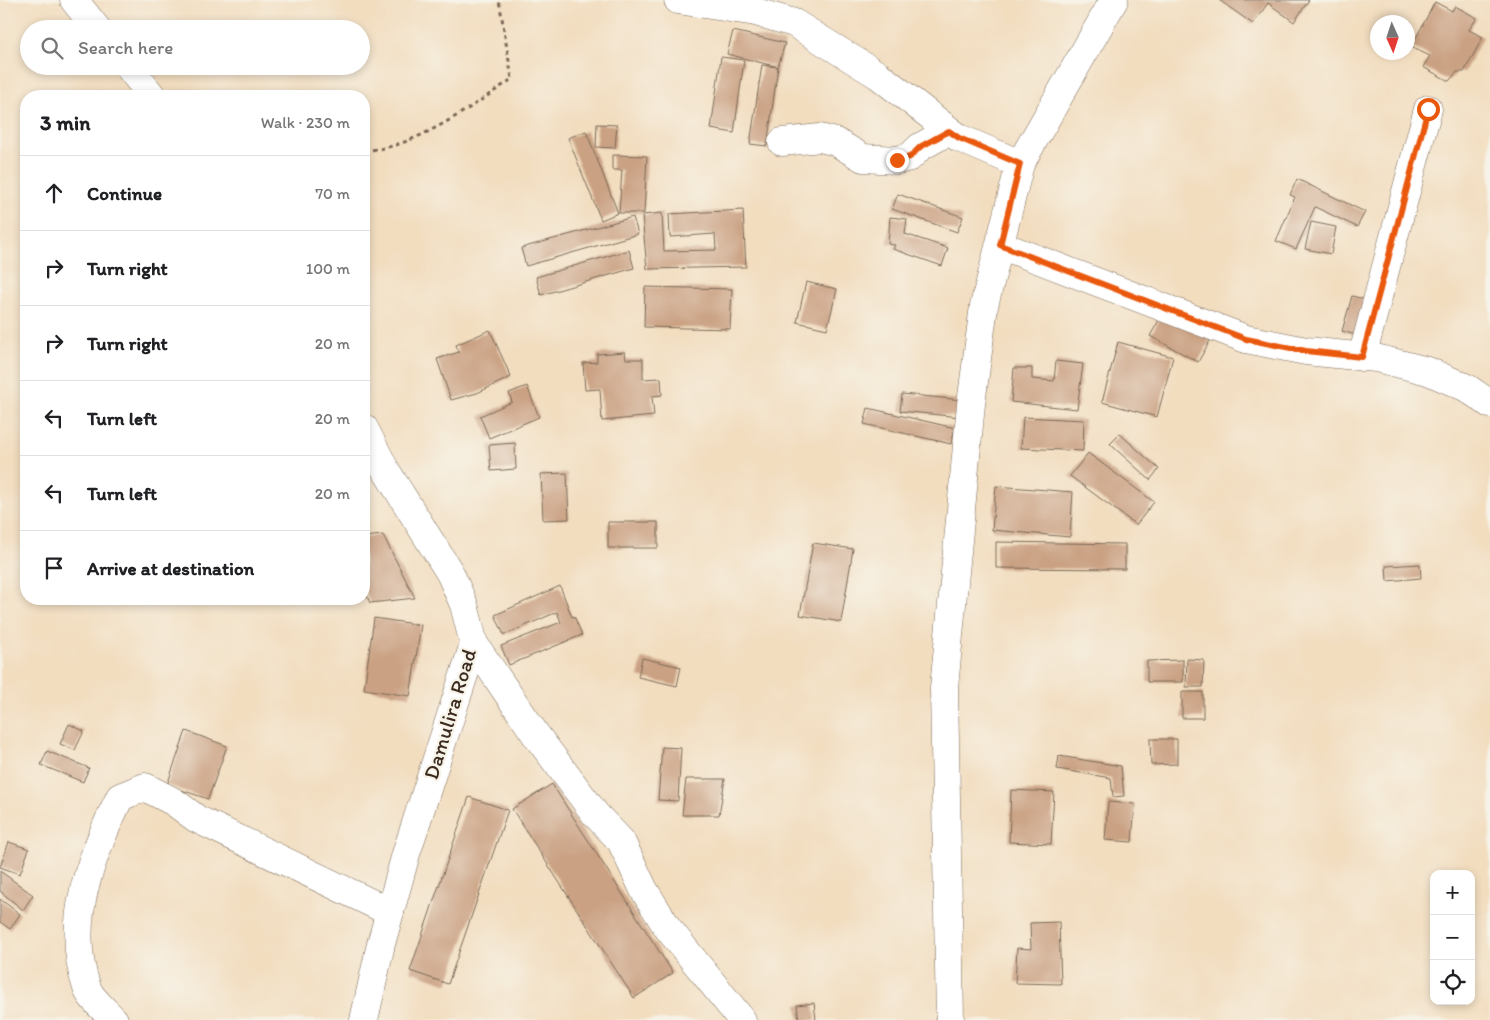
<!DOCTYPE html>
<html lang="en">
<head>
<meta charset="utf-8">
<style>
  :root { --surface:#fff; --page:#f2f2f2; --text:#202124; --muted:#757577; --line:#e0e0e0 }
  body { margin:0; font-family:Itim,sans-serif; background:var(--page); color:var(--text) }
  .controls { position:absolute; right:15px; bottom:15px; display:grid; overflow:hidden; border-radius:10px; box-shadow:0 2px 8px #0003 }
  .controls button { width:45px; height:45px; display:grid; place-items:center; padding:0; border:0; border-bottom:1px solid var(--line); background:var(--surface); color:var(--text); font:25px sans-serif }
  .compass { position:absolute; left:1370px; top:15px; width:45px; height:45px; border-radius:50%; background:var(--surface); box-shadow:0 2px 8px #0003; rotate:177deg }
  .stop { position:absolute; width:15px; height:15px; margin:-11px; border:4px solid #ea580c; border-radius:50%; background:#fff }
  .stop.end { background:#ea580c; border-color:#fff; box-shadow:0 1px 5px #0008 }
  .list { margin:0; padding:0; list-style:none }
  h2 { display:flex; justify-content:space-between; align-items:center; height:65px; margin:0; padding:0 20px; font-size:21px }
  h2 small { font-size:16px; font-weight:400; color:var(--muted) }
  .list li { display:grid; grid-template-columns:32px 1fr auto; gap:15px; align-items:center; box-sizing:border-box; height:75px; padding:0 20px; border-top:1px solid var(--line) }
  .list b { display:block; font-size:19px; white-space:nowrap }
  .list em { font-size:16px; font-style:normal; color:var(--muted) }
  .icon { flex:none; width:28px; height:28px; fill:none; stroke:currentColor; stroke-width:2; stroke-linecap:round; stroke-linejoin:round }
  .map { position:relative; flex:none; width:1490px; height:1020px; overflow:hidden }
  .search { position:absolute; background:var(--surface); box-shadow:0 2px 8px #0003; left:20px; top:20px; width:350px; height:55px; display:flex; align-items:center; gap:12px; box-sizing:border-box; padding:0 18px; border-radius:28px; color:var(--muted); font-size:19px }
  .panel { position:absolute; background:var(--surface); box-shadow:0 2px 8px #0003; left:20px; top:90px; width:350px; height:515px; border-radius:20px }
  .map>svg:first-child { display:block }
  .building { fill:#caa183 }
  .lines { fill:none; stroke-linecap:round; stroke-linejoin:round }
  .street-casing { stroke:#7b6956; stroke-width:29 }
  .secondary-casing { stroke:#7b6956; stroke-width:29 }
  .path { stroke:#7b6956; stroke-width:3; stroke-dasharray:4 4; stroke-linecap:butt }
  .street { stroke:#fff; stroke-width:28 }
  .secondary { stroke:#fff; stroke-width:28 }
  .route { stroke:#ea580c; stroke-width:6 }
  .labels { text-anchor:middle; stroke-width:4.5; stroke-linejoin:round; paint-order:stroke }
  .street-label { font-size:21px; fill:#3b2a1e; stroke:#f7f3e8 }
</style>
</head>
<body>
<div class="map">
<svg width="1490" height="1020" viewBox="0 0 1490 1020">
  <rect width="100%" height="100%" fill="#f7f3e8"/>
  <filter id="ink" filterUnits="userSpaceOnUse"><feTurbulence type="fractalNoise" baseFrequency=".02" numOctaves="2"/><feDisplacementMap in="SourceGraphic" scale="10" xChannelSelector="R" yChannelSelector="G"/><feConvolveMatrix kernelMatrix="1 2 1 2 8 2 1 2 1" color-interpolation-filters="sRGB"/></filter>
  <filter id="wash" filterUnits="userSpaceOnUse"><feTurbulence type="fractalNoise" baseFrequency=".0096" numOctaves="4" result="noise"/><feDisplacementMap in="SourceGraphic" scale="20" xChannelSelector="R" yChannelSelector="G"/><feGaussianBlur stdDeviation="1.12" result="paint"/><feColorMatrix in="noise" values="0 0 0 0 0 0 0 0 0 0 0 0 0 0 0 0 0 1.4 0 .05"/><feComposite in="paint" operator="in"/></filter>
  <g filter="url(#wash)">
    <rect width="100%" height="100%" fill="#f2ddbf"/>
    <g id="blocks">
      <path class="building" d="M 1219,0 L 1309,0 L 1294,22 L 1268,3 L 1253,24 Z
        M 1435,2 L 1452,11 L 1455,6 L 1477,18 L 1469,30 L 1483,37 L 1464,72 L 1457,72 L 1449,81 L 1423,67 L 1430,56 L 1411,47 Z
        M 733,31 L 785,43 L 778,67 L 727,54 Z
        M 721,57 L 744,60 L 734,133 L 711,129 Z
        M 762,65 L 778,67 L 767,146 L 750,144 Z
        M 597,124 L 617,125 L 615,148 L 596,147 Z
        M 586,131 L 618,213 L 601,220 L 568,138 Z
        M 612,155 L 647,156 L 644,213 L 619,213 L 622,170 L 612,170 Z
        M 1297,179 L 1365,212 L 1357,227 L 1315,207 L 1296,249 L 1276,241 L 1295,197 L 1290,195 Z
        M 898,194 L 963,217 L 957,232 L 892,209 Z
        M 743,210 L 746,267 L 647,269 L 642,215 L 662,213 L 664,251 L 716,250 L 715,234 L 670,237 L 669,214 Z
        M 633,217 L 638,234 L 526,266 L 521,248 Z
        M 890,217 L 907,219 L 905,234 L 948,248 L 942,266 L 893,249 L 895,245 L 888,244 Z
        M 1311,222 L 1336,227 L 1331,254 L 1305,249 Z
        M 629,250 L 634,268 L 541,295 L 536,277 Z
        M 806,282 L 837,289 L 827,329 L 797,322 Z
        M 645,287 L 732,289 L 730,329 L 644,327 Z
        M 1352,296 L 1372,301 L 1362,337 L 1342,331 Z
        M 1163,313 L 1211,339 L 1198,362 L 1150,336 Z
        M 490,330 L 511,377 L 477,393 L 451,400 L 437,359 L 459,352 L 456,345 Z
        M 1118,342 L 1173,357 L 1157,417 L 1102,402 Z
        M 625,352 L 626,359 L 643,359 L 643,379 L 661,378 L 662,395 L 652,396 L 654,416 L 602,421 L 600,389 L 585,390 L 583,363 L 597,362 L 597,354 Z
        M 1056,361 L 1083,364 L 1077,409 L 1011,402 L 1014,368 L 1032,368 L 1032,379 L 1054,381 Z
        M 527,386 L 539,417 L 489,438 L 480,416 L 512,402 L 509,393 Z
        M 902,394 L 962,400 L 960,417 L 900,411 Z
        M 868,408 L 955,428 L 951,444 L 864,424 Z
        M 1023,417 L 1084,420 L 1083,451 L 1021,448 Z
        M 1120,434 L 1159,469 L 1150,480 L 1110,444 Z
        M 515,443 L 516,469 L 491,471 L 489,445 Z
        M 1088,453 L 1154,502 L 1136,525 L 1070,476 Z
        M 567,473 L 569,519 L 543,520 L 541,474 Z
        M 996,486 L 1073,492 L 1070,537 L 992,530 Z
        M 608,522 L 658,522 L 658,548 L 608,548 Z
        M 383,535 L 415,598 L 370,603 L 364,589 L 364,537 Z
        M 996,542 L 1125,544 L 1125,569 L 996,568 Z
        M 813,543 L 853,549 L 841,622 L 800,615 Z
        M 1420,564 L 1421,578 L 1387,581 L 1386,566 Z
        M 560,586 L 572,617 L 574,616 L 582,635 L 509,665 L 501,646 L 561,622 L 557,612 L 504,635 L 495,615 Z
        M 374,618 L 421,625 L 410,696 L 364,689 Z
        M 642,658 L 681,667 L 677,686 L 638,677 Z
        M 1187,659 L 1204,660 L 1203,687 L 1186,687 Z
        M 1183,660 L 1183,682 L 1147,682 L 1147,661 Z
        M 1182,692 L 1203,692 L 1203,718 L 1182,718 Z
        M 69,724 L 84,731 L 75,750 L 60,744 Z
        M 186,731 L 227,746 L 208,799 L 167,785 Z
        M 1150,739 L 1177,739 L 1177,764 L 1151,765 Z
        M 662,747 L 681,748 L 678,801 L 658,800 Z
        M 47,751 L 89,768 L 83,782 L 41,765 Z
        M 1059,756 L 1121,766 L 1124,796 L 1113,797 L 1111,778 L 1057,769 Z
        M 686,779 L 725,779 L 719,815 L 682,815 Z
        M 552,784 L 673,973 L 634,998 L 512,809 Z
        M 1011,790 L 1054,792 L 1051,844 L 1009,842 Z
        M 469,797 L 508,810 L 448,984 L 410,971 Z
        M 1108,802 L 1135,804 L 1132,842 L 1105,840 Z
        M 9,842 L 29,849 L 20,874 L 0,867 Z
        M 0,871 L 33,895 L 23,910 L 0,891 Z
        M 0,899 L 20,914 L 10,929 L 0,922 Z
        M 1059,922 L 1061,984 L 1015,983 L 1017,948 L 1031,949 L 1030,923 Z
        M 814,1003 L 816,1020 L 799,1020 L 797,1005 Z"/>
    </g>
  </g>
  <g filter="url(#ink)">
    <use href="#blocks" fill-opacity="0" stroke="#7b6956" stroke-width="1"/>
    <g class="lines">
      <g class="street-casing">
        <path id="street" d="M 678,0 L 756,12 L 794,23 L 878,75 L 959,138 L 1020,164
          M 782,142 L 820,138 L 836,142 L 863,158 L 897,160 L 910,157 L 920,147 L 949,131
          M 1000,245 L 1246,339 L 1306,351 L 1376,358 L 1428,371 L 1467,388 L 1490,404
          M 1362,357 L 1428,109
          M 474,644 L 536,735 L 596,815 L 621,841 L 644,890 L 667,927 L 742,1020
          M 114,1020 C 106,1011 91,999 87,988 C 64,923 91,856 120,797 L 145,787 L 174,802 L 197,819 L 390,912
          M 950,1020 L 944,688 L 971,404 L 984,306 L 1020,164 L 1114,0"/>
      </g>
      <g class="secondary-casing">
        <path id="secondary" d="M 74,0 L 97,29
          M 128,66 L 152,96
          M 364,428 L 385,469 L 450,573 L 464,605 L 474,644 L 406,854 L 381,944 L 364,1020"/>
      </g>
      <path class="path" d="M 364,150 C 411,151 474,105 512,79 L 499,0"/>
      <use href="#street" class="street"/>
      <use href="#secondary" class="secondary"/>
    </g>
  </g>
  <g class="lines" filter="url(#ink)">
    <path class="route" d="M 897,160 L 910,157 L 920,147 L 949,131 L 959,138 L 1020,164 L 1000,245 L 1246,339 L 1306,351 L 1362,357 L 1428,109"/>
  </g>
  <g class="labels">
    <g class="street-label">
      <text transform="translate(450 714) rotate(-73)" y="7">Damulira Road</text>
    </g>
  </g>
</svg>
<div class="controls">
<button>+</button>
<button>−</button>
<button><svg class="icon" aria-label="locate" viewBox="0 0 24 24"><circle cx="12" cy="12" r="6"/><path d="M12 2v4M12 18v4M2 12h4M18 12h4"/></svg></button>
</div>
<svg class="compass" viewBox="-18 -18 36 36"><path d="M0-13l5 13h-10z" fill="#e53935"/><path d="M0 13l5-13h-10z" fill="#757577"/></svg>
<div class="stop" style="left:1428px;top:109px"></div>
<div class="stop end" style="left:897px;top:160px"></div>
<div class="search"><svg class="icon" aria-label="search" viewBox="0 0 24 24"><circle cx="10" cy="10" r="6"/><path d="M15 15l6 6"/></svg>Search here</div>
<section class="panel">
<h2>3 min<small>Walk · 230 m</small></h2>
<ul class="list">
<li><svg class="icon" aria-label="ahead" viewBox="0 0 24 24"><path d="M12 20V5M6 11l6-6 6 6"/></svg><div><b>Continue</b></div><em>70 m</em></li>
<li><svg class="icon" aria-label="right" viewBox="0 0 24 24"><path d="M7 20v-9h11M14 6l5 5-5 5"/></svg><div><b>Turn right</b></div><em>100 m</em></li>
<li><svg class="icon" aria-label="right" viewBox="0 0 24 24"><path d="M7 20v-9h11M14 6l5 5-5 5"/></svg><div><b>Turn right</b></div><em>20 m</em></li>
<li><svg class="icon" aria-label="left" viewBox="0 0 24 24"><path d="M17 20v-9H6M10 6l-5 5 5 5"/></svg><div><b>Turn left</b></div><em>20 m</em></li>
<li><svg class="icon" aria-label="left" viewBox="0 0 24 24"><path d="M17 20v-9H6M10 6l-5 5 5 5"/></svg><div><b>Turn left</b></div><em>20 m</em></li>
<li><svg class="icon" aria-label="arrive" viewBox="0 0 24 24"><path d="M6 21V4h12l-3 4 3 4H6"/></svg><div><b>Arrive at destination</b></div></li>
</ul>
</section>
</div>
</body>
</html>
